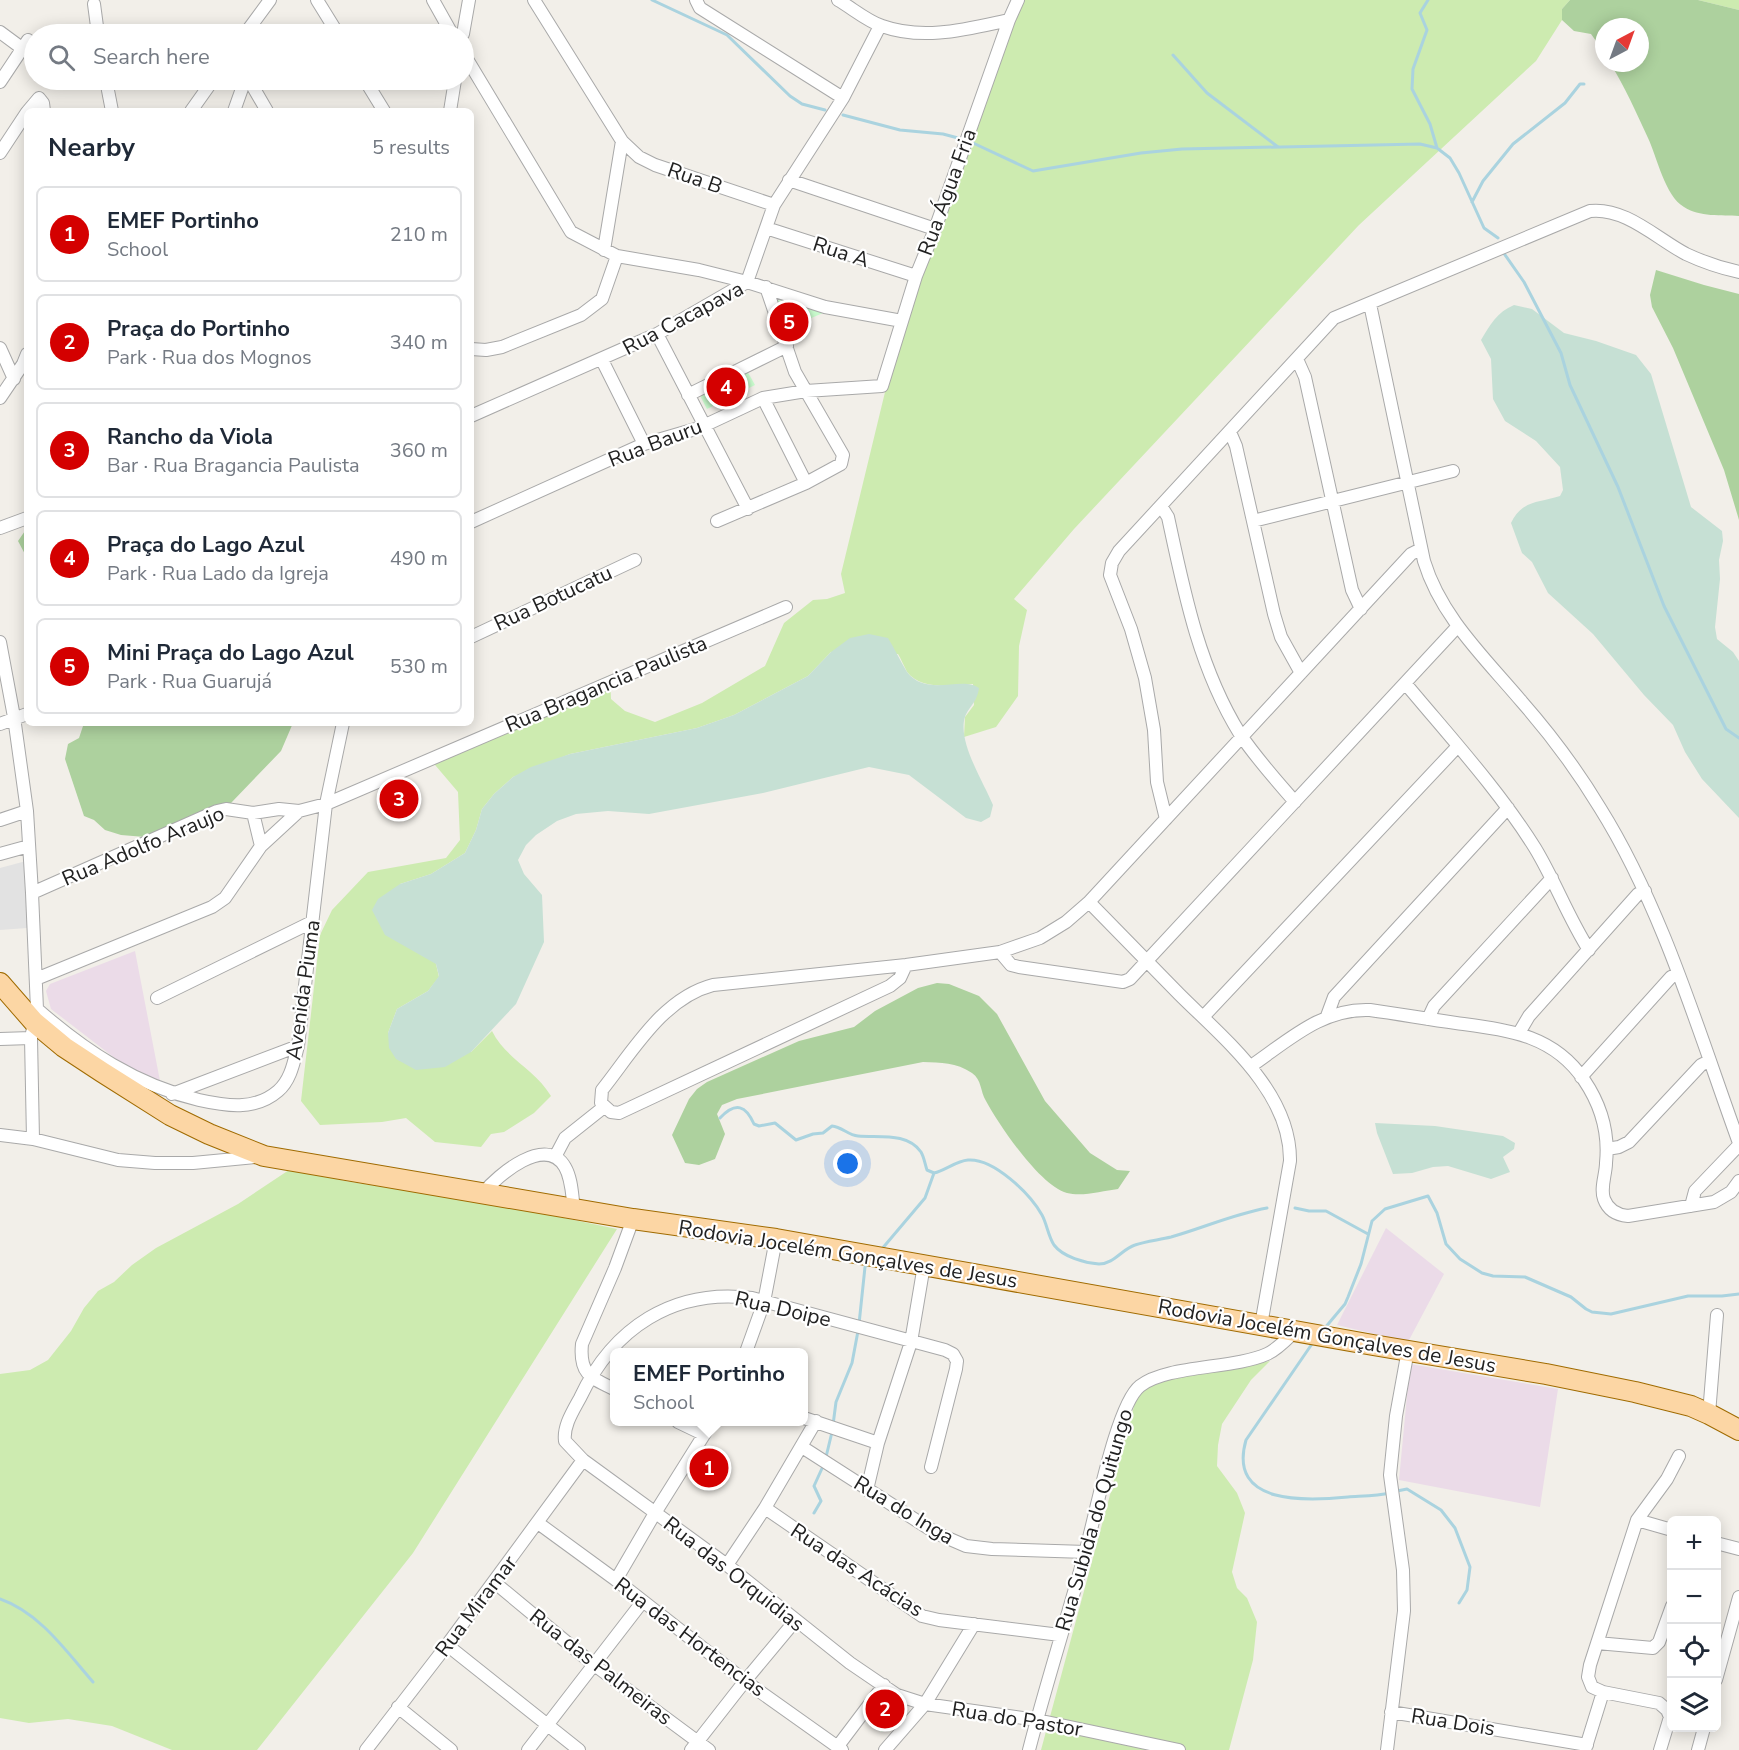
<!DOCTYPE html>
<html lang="en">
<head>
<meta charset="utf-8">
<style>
  :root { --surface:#fff; --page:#f6f6f7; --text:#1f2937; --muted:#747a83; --line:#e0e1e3; --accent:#d40000 }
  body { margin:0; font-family:"Nunito Sans",sans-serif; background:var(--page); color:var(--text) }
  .controls { position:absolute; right:18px; bottom:18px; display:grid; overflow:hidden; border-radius:9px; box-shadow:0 3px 15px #0003 }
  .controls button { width:54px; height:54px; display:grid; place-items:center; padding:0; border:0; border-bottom:2px solid var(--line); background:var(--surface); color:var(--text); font:30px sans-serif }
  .compass { position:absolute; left:1595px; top:18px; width:54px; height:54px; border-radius:50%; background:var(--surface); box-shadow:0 3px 15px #0003; rotate:41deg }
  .you { position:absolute; left:848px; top:1164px; width:21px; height:21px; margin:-15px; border:4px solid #fff; border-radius:50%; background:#1a73e8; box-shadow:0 0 0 9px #1a73e833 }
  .badge { display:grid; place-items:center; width:39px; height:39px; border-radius:50%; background:var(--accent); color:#fff; font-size:20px; font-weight:700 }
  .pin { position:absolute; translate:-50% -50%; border:3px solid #fff; box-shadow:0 2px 6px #0006 }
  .popup { position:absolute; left:610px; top:1348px; width:198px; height:78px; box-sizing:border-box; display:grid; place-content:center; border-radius:9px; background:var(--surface); filter:drop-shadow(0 2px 4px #0005); font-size:20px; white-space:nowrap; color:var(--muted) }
  .popup b { font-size:22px; color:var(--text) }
  .popup::after { content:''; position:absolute; left:50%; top:100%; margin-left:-12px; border:12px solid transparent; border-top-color:var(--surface) }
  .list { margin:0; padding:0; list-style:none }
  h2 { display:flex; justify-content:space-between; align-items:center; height:78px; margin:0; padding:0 24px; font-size:26px }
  h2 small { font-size:20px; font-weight:400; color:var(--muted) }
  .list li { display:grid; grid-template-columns:39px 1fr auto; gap:18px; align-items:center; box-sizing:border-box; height:96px; margin:0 12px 12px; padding:0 12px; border:2px solid var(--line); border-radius:9px }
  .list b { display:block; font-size:22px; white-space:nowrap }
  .list p { margin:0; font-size:20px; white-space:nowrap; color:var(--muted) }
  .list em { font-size:20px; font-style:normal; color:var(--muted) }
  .icon { flex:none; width:33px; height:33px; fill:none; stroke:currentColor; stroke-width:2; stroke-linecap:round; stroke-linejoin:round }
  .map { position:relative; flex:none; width:1739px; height:1750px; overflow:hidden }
  .search { position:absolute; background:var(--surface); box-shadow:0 3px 15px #0003; left:24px; top:24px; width:450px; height:66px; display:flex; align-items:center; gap:15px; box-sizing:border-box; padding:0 21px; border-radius:33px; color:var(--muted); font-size:22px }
  .panel { position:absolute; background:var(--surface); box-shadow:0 3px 15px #0003; left:24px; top:108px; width:450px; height:618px; border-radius:9px }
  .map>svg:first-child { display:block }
  .industrial { fill:#ebdbe8 }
  .grass { fill:#cdebb0 }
  .forest { fill:#add19e }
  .wetland { fill:#c6e0d4 }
  .park { fill:#c8facc }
  .parking { fill:#e2e2e2 }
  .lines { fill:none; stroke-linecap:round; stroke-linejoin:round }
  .stream { stroke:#aad3df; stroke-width:3 }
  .minor-casing { stroke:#a9a9a9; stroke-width:14 }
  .primary-casing { stroke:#a06b00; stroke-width:22 }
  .minor { stroke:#fff; stroke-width:12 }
  .primary { stroke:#fcd6a4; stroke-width:20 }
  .labels { text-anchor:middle; stroke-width:4.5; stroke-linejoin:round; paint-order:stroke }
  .street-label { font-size:21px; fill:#222; stroke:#fff }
</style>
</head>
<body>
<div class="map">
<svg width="1739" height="1750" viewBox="0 0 1739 1750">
  <rect width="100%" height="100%" fill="#f2efe9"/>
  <path class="industrial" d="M 135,951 L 160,1081 L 142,1079 L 51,1009 L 46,991 L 50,984 Z
    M 1386,1228 L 1444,1274 L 1408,1342 L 1337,1325 Z
    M 1410,1364 L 1558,1389 L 1540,1507 L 1399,1480 Z"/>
  <path class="grass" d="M 1024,0 L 1570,0 L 1562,9 L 1562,20 L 1536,61 L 1359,225 L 1074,529 L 1014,599 L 1027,610 L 1019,646 L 1018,696 L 996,727 L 964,737 L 965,717 L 974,705 L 973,684 C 952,685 922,691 907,672 C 904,666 901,659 898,654 L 831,652 L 808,676 L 734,715 L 697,728 L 570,754 L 513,777 L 494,794 L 482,809 L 476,830 L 465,853 L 431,874 L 400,884 L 436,964 L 439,977 L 428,991 L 397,1009 L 388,1033 L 471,1052 L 492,1031 C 506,1059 535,1069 551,1096 L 534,1113 L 504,1132 L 491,1134 L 481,1147 L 435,1142 L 406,1118 L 382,1122 L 320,1125 L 301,1101 L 320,935 L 332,910 L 368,872 L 446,858 L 460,840 L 458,792 L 430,759 L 610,675 L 611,699 L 625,711 L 655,722 L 702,703 L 765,666 L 784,623 L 813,600 L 827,599 L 845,593 L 841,574 L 886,388 L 941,212 L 984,91 Z
    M 1698,0 L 1739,0 L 1739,10 Z
    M 292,1168 L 345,1181 L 516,1208 L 617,1229 L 413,1553 L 257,1750 L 172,1750 L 112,1726 L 68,1719 L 29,1723 L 0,1718 L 0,1374 L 30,1370 L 48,1360 L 71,1331 L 84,1308 L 98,1291 L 114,1282 L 132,1265 L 156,1248 L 238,1204 Z
    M 1270,1361 L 1251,1380 L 1222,1424 L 1218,1445 L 1217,1466 L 1237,1493 L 1245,1513 L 1232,1572 L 1237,1588 L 1247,1598 L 1257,1622 L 1253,1660 L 1229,1750 L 1041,1750 L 1140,1384 Z"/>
  <path class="forest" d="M 1570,0 L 1698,0 L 1739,10 L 1739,216 C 1722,215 1699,217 1684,207 C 1665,196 1657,157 1648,138 C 1636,112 1625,87 1610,63 L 1640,63 L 1640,27 L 1604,27 L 1604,52 L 1591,34 L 1574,31 L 1562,20 L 1562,9 Z
    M 1656,270 L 1704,285 L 1739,294 L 1739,520 L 1724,470 L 1673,348 L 1652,307 L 1650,295 Z
    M 27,528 L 27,558 L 18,541 Z
    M 84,723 L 293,723 L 281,751 L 231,803 L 145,837 L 121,835 L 105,830 L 94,820 L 84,816 L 65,759 L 68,744 L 79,738 Z
    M 937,983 L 949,984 L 979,996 L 997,1014 L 1045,1101 L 1090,1153 L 1117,1170 L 1130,1171 L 1118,1189 C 1102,1191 1082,1197 1067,1193 C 1040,1186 999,1125 986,1101 C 980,1091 982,1080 972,1073 C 956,1062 941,1063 923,1062 L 737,1099 L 722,1105 L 717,1114 L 725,1134 L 715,1159 L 699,1165 L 685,1163 L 672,1135 L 689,1099 L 697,1089 L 707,1082 L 799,1041 L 854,1027 L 875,1011 L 918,988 Z"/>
  <path class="wetland" d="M 1514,305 L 1532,309 L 1564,333 L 1596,341 L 1636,355 L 1651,374 L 1691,507 L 1722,531 L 1723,541 L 1719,560 L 1720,579 L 1715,627 L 1717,639 L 1733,652 L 1739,661 L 1739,818 L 1702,779 L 1685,752 L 1673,725 L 1644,695 L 1593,634 L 1548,593 L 1532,562 L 1522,553 L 1511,523 C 1522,500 1538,503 1560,496 L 1563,490 L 1560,467 L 1536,441 L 1505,421 L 1493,399 L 1491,359 L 1481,340 C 1490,325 1497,312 1514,305 Z
    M 869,634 L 888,638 C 895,649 900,661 907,672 C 927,698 962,675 979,688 C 977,703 969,706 965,717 C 957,741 984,783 993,805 L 990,817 L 981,822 L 966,818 L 909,775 L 869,767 L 763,793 L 649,814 L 608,811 L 576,814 L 557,821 L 536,835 L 526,845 L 518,860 L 524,874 L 542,895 L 544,942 L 516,1004 L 471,1052 L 445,1067 L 416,1070 L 396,1059 L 389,1048 L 388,1033 L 397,1009 L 428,991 L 439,976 L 436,964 L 385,935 L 372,910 L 378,899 L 400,884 L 431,874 L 465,853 L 476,830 L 482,809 L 494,794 L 513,777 L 531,767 L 570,754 L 697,728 L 734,715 L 808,676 L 831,652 L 850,638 Z
    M 1375,1123 L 1435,1126 L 1503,1136 L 1515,1143 L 1514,1149 L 1503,1157 L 1510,1172 L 1491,1179 L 1448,1166 L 1433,1167 L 1412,1173 L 1393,1174 L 1377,1133 Z"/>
  <path class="park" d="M 765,296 L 823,313 L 781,331 Z
    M 745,367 L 755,385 L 707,409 L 697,390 Z
    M 887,1688 L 904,1701 L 882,1732 L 866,1718 Z"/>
  <path class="parking" d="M 26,861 L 27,928 L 0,930 L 0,868 Z"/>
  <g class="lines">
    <path class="stream" d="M 652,0 L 727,35 L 790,96 L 802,104 L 825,110
      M 1428,0 L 1420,13 L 1427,30 L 1413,69 L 1412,89 L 1430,124 L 1437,148
      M 1173,55 L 1207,93 L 1278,147
      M 843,115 L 900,130 L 943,134 L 958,138
      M 973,143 L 1033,171 L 1141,153 L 1182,149 L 1420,144 L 1437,148 L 1450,158 L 1459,173 L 1484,228 L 1498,238
      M 1472,202 L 1483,181 L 1513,144 L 1565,103 L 1580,84 L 1584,84
      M 1503,252 L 1524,282 L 1561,353 L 1570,385 L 1618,487 L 1664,606 L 1726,729 L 1739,738
      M 720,1118 C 736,1101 746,1106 754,1124 L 759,1126 L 775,1123 L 796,1140 L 813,1134 L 823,1133 L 832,1126 C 842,1127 848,1135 858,1136 C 879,1138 907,1132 921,1152 C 924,1157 925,1164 927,1170 L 934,1173 C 946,1170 956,1161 968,1160 C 994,1158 1030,1194 1042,1215 C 1047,1224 1048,1236 1054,1245 C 1063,1257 1085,1263 1099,1264 C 1114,1264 1122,1249 1135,1245 C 1146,1241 1159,1240 1171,1237 C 1203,1228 1234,1214 1267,1208
      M 1295,1208 L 1309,1211 L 1326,1211 L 1368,1234
      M 881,1250 L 925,1198 L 934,1173
      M 859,1324 L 865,1267 L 869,1263
      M 1324,1329 L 1345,1304 L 1348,1297 L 1361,1264 L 1372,1221 L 1385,1209 L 1428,1196 L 1437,1213 L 1446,1244 L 1460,1259 L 1482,1273 L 1493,1276 L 1525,1277 L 1571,1297 L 1586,1309 L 1592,1312 L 1611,1314 L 1688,1296 L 1722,1296 L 1739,1294
      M 1314,1341 L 1246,1440 C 1227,1506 1307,1501 1348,1497 C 1362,1496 1377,1496 1390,1493
      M 833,1425 L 836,1402 L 852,1363 L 858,1331
      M 826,1457 L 832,1432
      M 1397,1491 L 1407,1489 L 1441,1510 L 1455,1528 L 1470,1567 L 1467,1590 L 1459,1603
      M 814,1513 L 821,1501 L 814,1486 L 824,1464
      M 0,1599 C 40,1613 66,1651 93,1682"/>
    <g class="minor-casing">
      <path id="minor" d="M 317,0 L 338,34
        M 433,0 L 452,34
        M 534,0 L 622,141 L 604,250
        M 696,0 L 700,8 L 843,98
        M 838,0 C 852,8 867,21 882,26 C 924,41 967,29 1009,20
        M 94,4 L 98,34
        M 0,32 L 23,49
        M 245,34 L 270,0
        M 463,34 L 469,0
        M 464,54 L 571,232 L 617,256 L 699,270 L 747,282 L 774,205 L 843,98 L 880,26
        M 106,80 L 112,111
        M 249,80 L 267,111
        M 365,80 L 384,111
        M 0,82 L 28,40
        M 28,111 L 39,98 L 43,103 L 44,111
        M 191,111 L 213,80
        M 234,111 L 245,80
        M 450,111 L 455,80
        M 622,141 L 639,157 L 655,165 L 774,205
        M 0,153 L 27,112
        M 789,180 L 935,229
        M 766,228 L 916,276
        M 1370,304 L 1424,561 C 1441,617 1485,658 1522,702 C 1551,735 1577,770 1600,808 C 1662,907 1699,1033 1739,1143
        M 657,334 L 748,509
        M 0,348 L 14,379
        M 471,349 L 486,350 L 502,347 L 581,315 L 602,299 L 617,256
        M 1297,359 L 1305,377 L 1352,590 L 1361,609
        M 602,360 L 644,444
        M 688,395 L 787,346
        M 0,398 L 23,364 L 27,354
        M 763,398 L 806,483
        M 471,416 L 657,334 L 747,282 L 825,307 L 902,321
        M 1230,432 L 1236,446 L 1274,614 L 1281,637 L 1301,673
        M 1161,506 L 1168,517 C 1184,592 1199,668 1240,734 C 1256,758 1276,780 1295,802
        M 717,521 L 806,483 L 841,464 L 843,455 L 795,372 L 766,287
        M 1253,521 L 1453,471
        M 471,522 L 644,444 L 699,428 L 763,398 L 806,391 L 882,386 L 916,276 L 935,229 L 1009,20 L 1018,0
        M 0,528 L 27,518
        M 471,637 L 635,560
        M 0,642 L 14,717 L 27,811 L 32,893 L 37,1009 L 31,1038 L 33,1139
        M 1405,683 C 1450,737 1498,789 1535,848 C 1555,881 1568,917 1589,950
        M 0,724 L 27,714
        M 253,813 L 261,846
        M 1166,819 L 1157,782 L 1154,730 L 1145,678 L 1131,629 L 1110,575 L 1112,563 L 1119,551 L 1334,318 L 1590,211 C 1625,207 1656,238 1686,254 C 1703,262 1721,268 1739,272
        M 0,820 L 27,811
        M 0,854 L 29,846
        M 32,893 L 217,811 L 226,809 L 253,813 L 279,809 L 299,811 L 326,804 L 786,607
        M 1089,902 C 1119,933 1149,963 1179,994 C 1224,1039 1291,1092 1290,1161 L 1261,1325
        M 1000,952 L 1011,965 L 1019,967 L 1123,982 L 1130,979 L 1458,626
        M 906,965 L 900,978 L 890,986 L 619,1113 L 611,1112 L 601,1103 L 602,1090 C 633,1051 663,998 713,985 L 906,965 L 1000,952 L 1040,938 L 1066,922 L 1089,902 L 1411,554 L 1421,549
        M 36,979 L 212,907 L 225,898 L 261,846 L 299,811
        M 157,998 L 312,922
        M 37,1009 C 85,1051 136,1085 199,1100 C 226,1106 255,1111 278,1091 C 291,1080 294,1061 298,1046 L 326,804 L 343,723
        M 1327,1016 L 1334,997 L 1508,808
        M 1203,1017 L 1458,746
        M 1428,1019 L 1434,1006 L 1552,878
        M 1519,1033 L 1529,1016 L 1638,894 L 1645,891
        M 0,1039 L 31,1038
        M 1251,1066 C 1289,1040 1322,1008 1370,1010 C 1399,1014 1427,1019 1456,1023 C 1507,1030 1553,1034 1584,1080 C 1601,1105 1609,1134 1606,1163 C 1606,1174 1600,1188 1604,1199 C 1608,1210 1617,1215 1628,1216 L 1714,1202 L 1731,1192 L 1739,1181
        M 1581,1077 L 1671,977 L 1678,974
        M 172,1094 L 298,1046
        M 0,1135 L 33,1139 L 118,1160 L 155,1163 L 193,1163 L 257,1157
        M 1607,1149 L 1619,1147 L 1629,1142 L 1701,1065 L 1709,1061
        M 555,1157 L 565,1138 L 604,1107
        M 483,1193 C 498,1175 546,1134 565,1167 C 572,1179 572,1196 574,1209
        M 1691,1206 L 1695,1191 L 1739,1145
        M 746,1352 L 764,1302 L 776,1239
        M 614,1389 C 591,1378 579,1374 582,1344 L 615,1268 L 633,1219
        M 1709,1414 L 1717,1315
        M 804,1418 L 878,1443
        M 678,1422 L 703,1434
        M 802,1447 L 936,1533 L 966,1546 L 992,1549 L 1086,1552
        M 931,1467 L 956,1369 L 957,1361 L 953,1354 L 945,1350 L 752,1298 C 673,1288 613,1328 580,1398 C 573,1411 563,1426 565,1441 L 583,1460 L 727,1565 L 850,1663 L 897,1695 L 925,1704 L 1037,1720 L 1179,1750
        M 867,1490 L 878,1443 L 911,1342 L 924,1265
        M 765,1508 L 922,1616 L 939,1620 L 1060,1635
        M 1637,1520 L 1672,1530
        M 538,1523 L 616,1580 L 745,1681 L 842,1750
        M 1716,1543 L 1739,1549
        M 727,1565 L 765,1508 L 816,1421
        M 616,1580 L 655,1513 L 712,1422
        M 494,1582 L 593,1664 L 709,1750
        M 1597,1643 L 1653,1648 L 1659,1642 L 1672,1606
        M 447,1645 L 579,1750
        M 1716,1680 L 1739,1597
        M 398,1707 L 451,1750
        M 1391,1712 L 1587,1745
        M 838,1746 L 884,1685
        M 366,1750 L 447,1645 L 583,1460
        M 528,1750 L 643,1601
        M 691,1750 L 745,1681 L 795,1621
        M 885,1750 L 925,1704 L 974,1624
        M 1029,1750 C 1046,1684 1067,1619 1085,1553 C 1095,1519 1116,1405 1140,1386 C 1166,1365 1234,1369 1267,1354 C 1278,1349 1287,1339 1295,1331
        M 1387,1750 L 1404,1611 L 1403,1570 L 1390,1475 L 1396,1416 L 1408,1350
        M 1585,1750 L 1603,1692
        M 1660,1750 L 1670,1717 L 1667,1710 L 1659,1703 L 1603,1692 L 1592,1687 L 1588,1677 L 1590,1665 L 1637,1520 L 1667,1479 L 1679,1456
        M 1698,1750 L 1704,1728"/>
    </g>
    <g class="primary-casing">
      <path id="primary" d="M 0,983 L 34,1022 L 64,1047 L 102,1072 L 170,1115 L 209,1134 L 264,1156 L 633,1219 L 776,1239 L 1373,1345 L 1546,1374 L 1635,1392 L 1691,1406 L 1709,1414 L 1739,1430"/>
    </g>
    <use href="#minor" class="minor"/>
    <use href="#primary" class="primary"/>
  </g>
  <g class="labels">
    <g class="street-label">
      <text transform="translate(695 178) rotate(19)" y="7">Rua B</text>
      <text transform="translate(947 192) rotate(-70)" y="7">Rua Água Fria</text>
      <text transform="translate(841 252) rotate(18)" y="7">Rua A</text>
      <text transform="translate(683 318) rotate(-28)" y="7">Rua Cacapava</text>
      <text transform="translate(655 443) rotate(-21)" y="7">Rua Bauru</text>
      <text transform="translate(553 598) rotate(-25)" y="7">Rua Botucatu</text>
      <text transform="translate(606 684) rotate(-23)" y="7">Rua Bragancia Paulista</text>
      <text transform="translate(143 846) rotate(-23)" y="7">Rua Adolfo Araujo</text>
      <text transform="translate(303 990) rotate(-82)" y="7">Avenida Piuma</text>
      <text transform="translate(848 1254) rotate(9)" y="7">Rodovia Jocelém Gonçalves de Jesus</text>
      <text transform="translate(783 1309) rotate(13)" y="7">Rua Doipe</text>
      <text transform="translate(1327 1336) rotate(10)" y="7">Rodovia Jocelém Gonçalves de Jesus</text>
      <text transform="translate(904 1510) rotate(31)" y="7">Rua do Inga</text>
      <text transform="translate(1094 1520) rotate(-74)" y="7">Rua Subida do Quitungo</text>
      <text transform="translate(857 1570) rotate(33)" y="7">Rua das Acácias</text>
      <text transform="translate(734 1574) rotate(38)" y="7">Rua das Orquidias</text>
      <text transform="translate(476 1606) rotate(-53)" y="7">Rua Miramar</text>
      <text transform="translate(690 1637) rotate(37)" y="7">Rua das Hortencias</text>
      <text transform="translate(601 1667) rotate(38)" y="7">Rua das Palmeiras</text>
      <text transform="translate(1017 1719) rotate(9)" y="7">Rua do Pastor</text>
      <text transform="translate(1453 1722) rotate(9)" y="7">Rua Dois</text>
    </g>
  </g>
</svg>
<div class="controls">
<button>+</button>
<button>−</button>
<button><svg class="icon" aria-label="locate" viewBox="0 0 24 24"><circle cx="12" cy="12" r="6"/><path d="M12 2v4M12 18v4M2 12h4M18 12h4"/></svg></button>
<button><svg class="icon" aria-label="layers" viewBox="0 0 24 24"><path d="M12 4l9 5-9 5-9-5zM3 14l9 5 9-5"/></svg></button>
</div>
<svg class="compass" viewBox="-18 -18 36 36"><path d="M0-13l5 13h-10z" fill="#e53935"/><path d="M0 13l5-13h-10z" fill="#747a83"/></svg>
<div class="you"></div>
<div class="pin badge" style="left:709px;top:1468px">1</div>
<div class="popup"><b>EMEF Portinho</b>School</div>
<div class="pin badge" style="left:885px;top:1709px">2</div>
<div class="pin badge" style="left:399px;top:799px">3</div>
<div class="pin badge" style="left:726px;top:387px">4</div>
<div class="pin badge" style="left:789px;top:322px">5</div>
<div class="search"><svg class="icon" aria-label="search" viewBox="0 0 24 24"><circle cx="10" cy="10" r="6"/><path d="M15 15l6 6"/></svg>Search here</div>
<section class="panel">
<h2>Nearby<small>5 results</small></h2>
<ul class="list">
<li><span class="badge">1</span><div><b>EMEF Portinho</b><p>School</p></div><em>210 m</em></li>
<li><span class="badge">2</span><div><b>Praça do Portinho</b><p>Park · Rua dos Mognos</p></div><em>340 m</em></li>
<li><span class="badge">3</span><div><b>Rancho da Viola</b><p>Bar · Rua Bragancia Paulista</p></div><em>360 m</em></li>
<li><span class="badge">4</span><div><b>Praça do Lago Azul</b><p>Park · Rua Lado da Igreja</p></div><em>490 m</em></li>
<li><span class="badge">5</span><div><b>Mini Praça do Lago Azul</b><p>Park · Rua Guarujá</p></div><em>530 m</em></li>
</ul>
</section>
</div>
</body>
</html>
